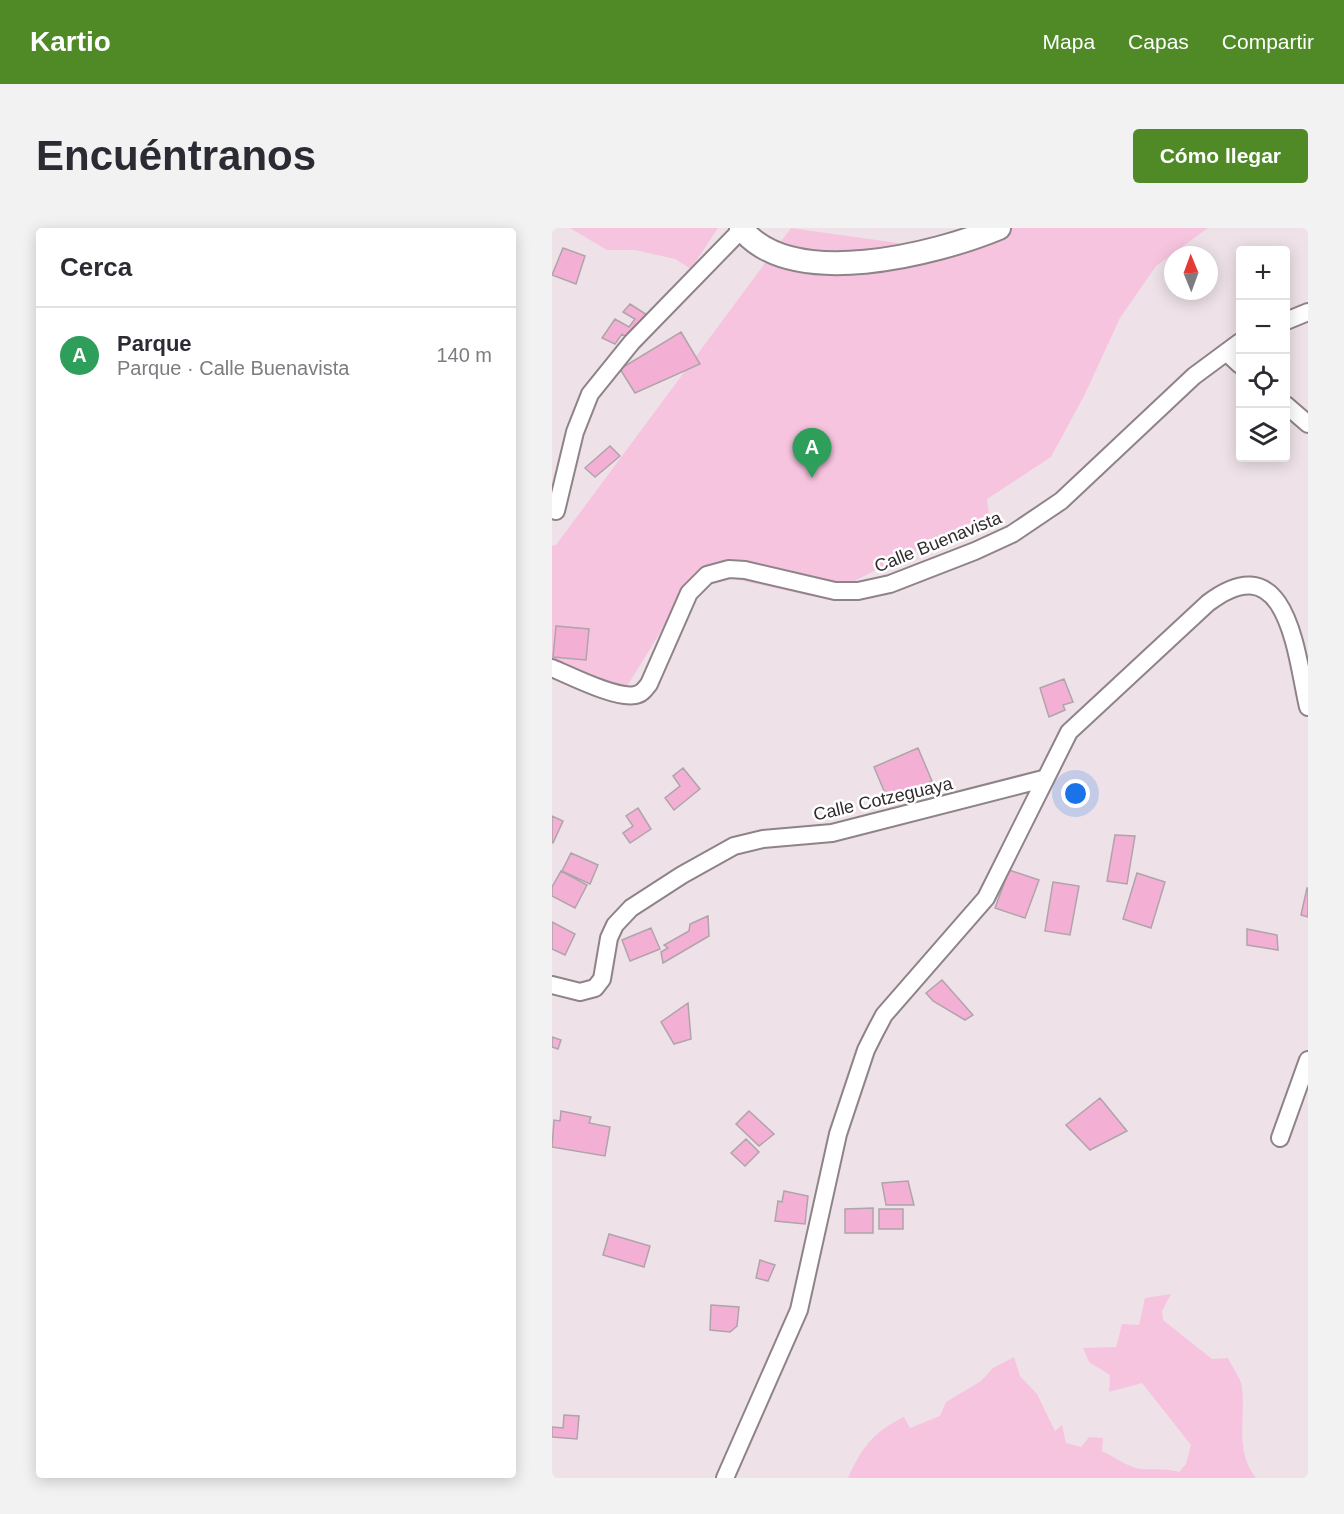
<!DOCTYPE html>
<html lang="es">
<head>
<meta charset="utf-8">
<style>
  :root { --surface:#fff; --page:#f2f2f3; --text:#2b2b33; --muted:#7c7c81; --line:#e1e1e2; --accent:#4f8a27 }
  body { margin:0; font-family:Arial,sans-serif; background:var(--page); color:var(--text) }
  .controls { position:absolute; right:18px; top:18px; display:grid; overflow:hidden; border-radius:6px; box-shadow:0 3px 15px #0003 }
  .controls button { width:54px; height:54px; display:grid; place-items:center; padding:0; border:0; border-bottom:2px solid var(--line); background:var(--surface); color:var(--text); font:30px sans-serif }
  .compass { position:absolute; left:612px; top:18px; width:54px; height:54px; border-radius:50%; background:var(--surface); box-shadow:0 3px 15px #0003; rotate:359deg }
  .you { position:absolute; left:524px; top:566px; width:21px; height:21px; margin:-15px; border:4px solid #fff; border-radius:50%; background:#1a73e8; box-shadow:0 0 0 9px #1a73e833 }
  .badge { display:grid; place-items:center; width:39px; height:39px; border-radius:50%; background:var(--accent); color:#fff; font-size:20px; font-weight:700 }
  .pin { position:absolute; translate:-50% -50px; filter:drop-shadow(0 2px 3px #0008) }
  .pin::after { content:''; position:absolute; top:32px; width:21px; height:18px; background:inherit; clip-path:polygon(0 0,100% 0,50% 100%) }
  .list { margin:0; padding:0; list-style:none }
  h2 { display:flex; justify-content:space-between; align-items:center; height:78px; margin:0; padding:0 24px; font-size:26px }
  h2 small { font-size:20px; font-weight:400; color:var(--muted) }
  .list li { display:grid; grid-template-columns:39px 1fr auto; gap:18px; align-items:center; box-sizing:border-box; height:96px; padding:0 24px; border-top:2px solid var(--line) }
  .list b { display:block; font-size:22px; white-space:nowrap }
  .list p { margin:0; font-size:20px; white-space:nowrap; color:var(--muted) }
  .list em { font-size:20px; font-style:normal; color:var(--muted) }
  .icon { flex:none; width:33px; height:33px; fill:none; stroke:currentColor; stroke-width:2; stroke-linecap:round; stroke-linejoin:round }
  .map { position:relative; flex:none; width:756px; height:1250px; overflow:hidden; border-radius:6px }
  header { display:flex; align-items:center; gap:36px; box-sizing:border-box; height:84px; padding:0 30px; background:var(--accent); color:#fff }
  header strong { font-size:28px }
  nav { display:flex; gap:33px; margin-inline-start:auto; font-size:21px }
  .intro { display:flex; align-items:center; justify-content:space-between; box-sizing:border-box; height:144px; padding:0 36px }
  h1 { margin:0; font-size:42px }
  .button { padding:15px 27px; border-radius:6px; background:var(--accent); color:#fff; font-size:21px; font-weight:700 }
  main { display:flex; gap:36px; padding:0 36px }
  aside { flex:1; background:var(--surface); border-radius:6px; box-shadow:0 3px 15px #0003 }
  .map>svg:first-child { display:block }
  .green { fill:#f7c4df }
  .building { fill:#f3b0d4; stroke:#afa4aa; stroke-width:1.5 }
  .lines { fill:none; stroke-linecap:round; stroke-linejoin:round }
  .street-casing { stroke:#8e8389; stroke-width:20 }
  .secondary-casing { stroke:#8e8389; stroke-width:26 }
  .street { stroke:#fff; stroke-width:16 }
  .secondary { stroke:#fff; stroke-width:22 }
  .labels { text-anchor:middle; stroke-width:5; stroke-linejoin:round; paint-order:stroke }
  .street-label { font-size:18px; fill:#302b2d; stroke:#fff }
</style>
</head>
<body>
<header>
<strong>Kartio</strong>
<nav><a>Mapa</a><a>Capas</a><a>Compartir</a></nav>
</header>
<div class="intro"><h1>Encuéntranos</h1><a class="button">Cómo llegar</a></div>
<main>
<aside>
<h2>Cerca<small></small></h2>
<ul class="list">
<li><span class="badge" style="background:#2e9e5b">A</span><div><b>Parque</b><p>Parque · Calle Buenavista</p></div><em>140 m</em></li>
</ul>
</aside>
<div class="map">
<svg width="756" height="1250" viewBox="0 0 756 1250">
  <rect width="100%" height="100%" fill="#eee2e8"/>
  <path class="green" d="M 18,0 L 166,0 L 139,41 L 123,31 L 83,22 L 55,22 Z
    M 239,0 L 353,16 L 429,0 L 656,0 L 604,38 L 568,90 L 533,166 L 499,229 L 435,271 L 437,286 L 268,370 L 164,347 L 135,361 L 69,468 L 0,443 L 0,318 L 4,317 Z
    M 619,1066 L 610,1083 L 611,1092 L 660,1131 L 676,1130 C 680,1139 689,1150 690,1159 C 694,1192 682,1222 704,1250 L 296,1250 C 310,1219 321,1204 352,1189 L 358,1200 L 388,1188 L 394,1174 L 429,1153 L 441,1140 L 462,1129 L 468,1148 L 485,1166 L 503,1203 L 510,1197 L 514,1215 L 529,1219 L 537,1209 L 551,1210 L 550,1223 C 563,1229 575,1239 589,1241 C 603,1242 613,1240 627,1244 L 634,1236 L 639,1217 L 590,1155 L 557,1164 L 558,1147 L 537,1134 L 531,1120 L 564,1119 L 570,1096 L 587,1097 L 593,1070 Z"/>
  <path class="building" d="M 11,20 L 33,28 L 24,56 L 0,47 Z
    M 78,76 L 106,94 L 74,109 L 70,106 L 63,116 L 50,110 L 63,91 L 77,99 L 83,91 L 71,84 Z
    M 129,104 L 148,136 L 83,165 L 68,141 Z
    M 58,218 L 68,228 L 43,249 L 33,240 Z
    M 4,398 L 37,401 L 34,432 L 1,429 Z
    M 512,451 L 521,474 L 511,477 L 513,482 L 497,489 L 488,460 Z
    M 366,520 L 380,553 L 343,570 L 335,570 L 322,539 Z
    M 131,540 L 148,561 L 122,582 L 113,570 L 128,558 L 121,548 Z
    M 86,580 L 99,601 L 78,615 L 71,605 L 81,598 L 74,588 Z
    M 0,588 L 11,593 L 1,615 L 0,614 Z
    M 563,607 L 583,608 L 575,656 L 555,653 Z
    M 19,625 L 46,637 L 38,656 L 10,643 Z
    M 457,642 L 487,652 L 473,690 L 443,680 Z
    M 9,643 L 35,657 L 23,680 L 0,668 L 0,659 Z
    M 585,645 L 613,654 L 599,700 L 571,691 Z
    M 501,654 L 527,658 L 518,707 L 493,703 Z
    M 755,660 L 756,660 L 756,689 L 749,687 Z
    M 156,688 L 157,708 L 111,735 L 109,724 L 116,720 L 112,717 L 137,703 L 138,696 Z
    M 0,694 L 23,706 L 13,727 L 0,721 Z
    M 99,700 L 108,721 L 78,733 L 70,712 Z
    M 695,701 L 725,707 L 726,722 L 695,717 Z
    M 390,752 L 421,787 L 413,792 L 381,773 L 374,765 Z
    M 136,775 L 139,811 L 122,816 L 109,794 Z
    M 0,809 L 9,812 L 6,821 L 0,819 Z
    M 548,870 L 575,903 L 538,922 L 514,897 Z
    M 9,883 L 39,889 L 37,895 L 58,899 L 53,928 L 0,919 L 2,892 L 8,893 Z
    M 197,883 L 222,906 L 207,918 L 184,896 Z
    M 194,911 L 207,924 L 193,938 L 179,925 Z
    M 356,953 L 362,977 L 334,977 L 330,955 Z
    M 232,963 L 256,968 L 253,996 L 223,993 L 226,973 L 230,974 Z
    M 321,980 L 321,1005 L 293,1005 L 293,981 Z
    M 327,981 L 351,981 L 351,1001 L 327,1001 Z
    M 57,1006 L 98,1018 L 92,1039 L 51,1027 Z
    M 208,1032 L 223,1037 L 216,1053 L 204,1050 Z
    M 159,1077 L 187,1079 L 185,1098 L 178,1104 L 158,1102 Z
    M 12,1187 L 27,1188 L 25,1211 L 0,1209 L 0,1199 L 11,1200 Z"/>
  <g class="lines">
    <g class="street-casing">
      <path id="street" d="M 734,93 L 756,84
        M 674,124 L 688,137
        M 734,177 L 756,196
        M 4,283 L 23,204 L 38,166 L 80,114 L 190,1
        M 0,440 C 19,448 64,471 83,467 C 90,466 93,461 97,456 L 137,365 L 155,347 L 177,341 L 193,342 L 283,363 L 306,363 L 338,356 L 423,323 L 460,306 L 509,273 L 642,148 L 688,114
        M 0,757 L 28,764 L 43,760 L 50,751 L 57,710 L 63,697 L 79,680 L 130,647 L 182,618 L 211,611 L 280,605 L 491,551
        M 728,910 L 756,832
        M 173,1250 L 247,1082 L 286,906 L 314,822 L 323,804 L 332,787 L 434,670 L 517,504 L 656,375 C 736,314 744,427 756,479"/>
    </g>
    <g class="secondary-casing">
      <path id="secondary" d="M 189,0 C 239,64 384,26 447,0"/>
    </g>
    <use href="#street" class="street"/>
    <use href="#secondary" class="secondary"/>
  </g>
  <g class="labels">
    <g class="street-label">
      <text transform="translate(386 314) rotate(-22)" y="6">Calle Buenavista</text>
      <text transform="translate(331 571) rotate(-13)" y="6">Calle Cotzeguaya</text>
    </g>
  </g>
</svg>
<div class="controls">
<button>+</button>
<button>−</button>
<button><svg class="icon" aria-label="locate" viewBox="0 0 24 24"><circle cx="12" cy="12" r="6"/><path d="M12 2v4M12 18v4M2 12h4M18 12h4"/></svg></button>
<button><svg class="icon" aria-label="layers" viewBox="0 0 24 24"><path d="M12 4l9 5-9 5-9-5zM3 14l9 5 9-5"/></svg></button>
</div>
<svg class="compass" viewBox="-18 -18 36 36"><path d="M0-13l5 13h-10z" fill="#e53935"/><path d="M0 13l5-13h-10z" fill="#7c7c81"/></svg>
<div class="you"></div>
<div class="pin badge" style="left:260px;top:250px;background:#2e9e5b">A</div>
</div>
</main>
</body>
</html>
